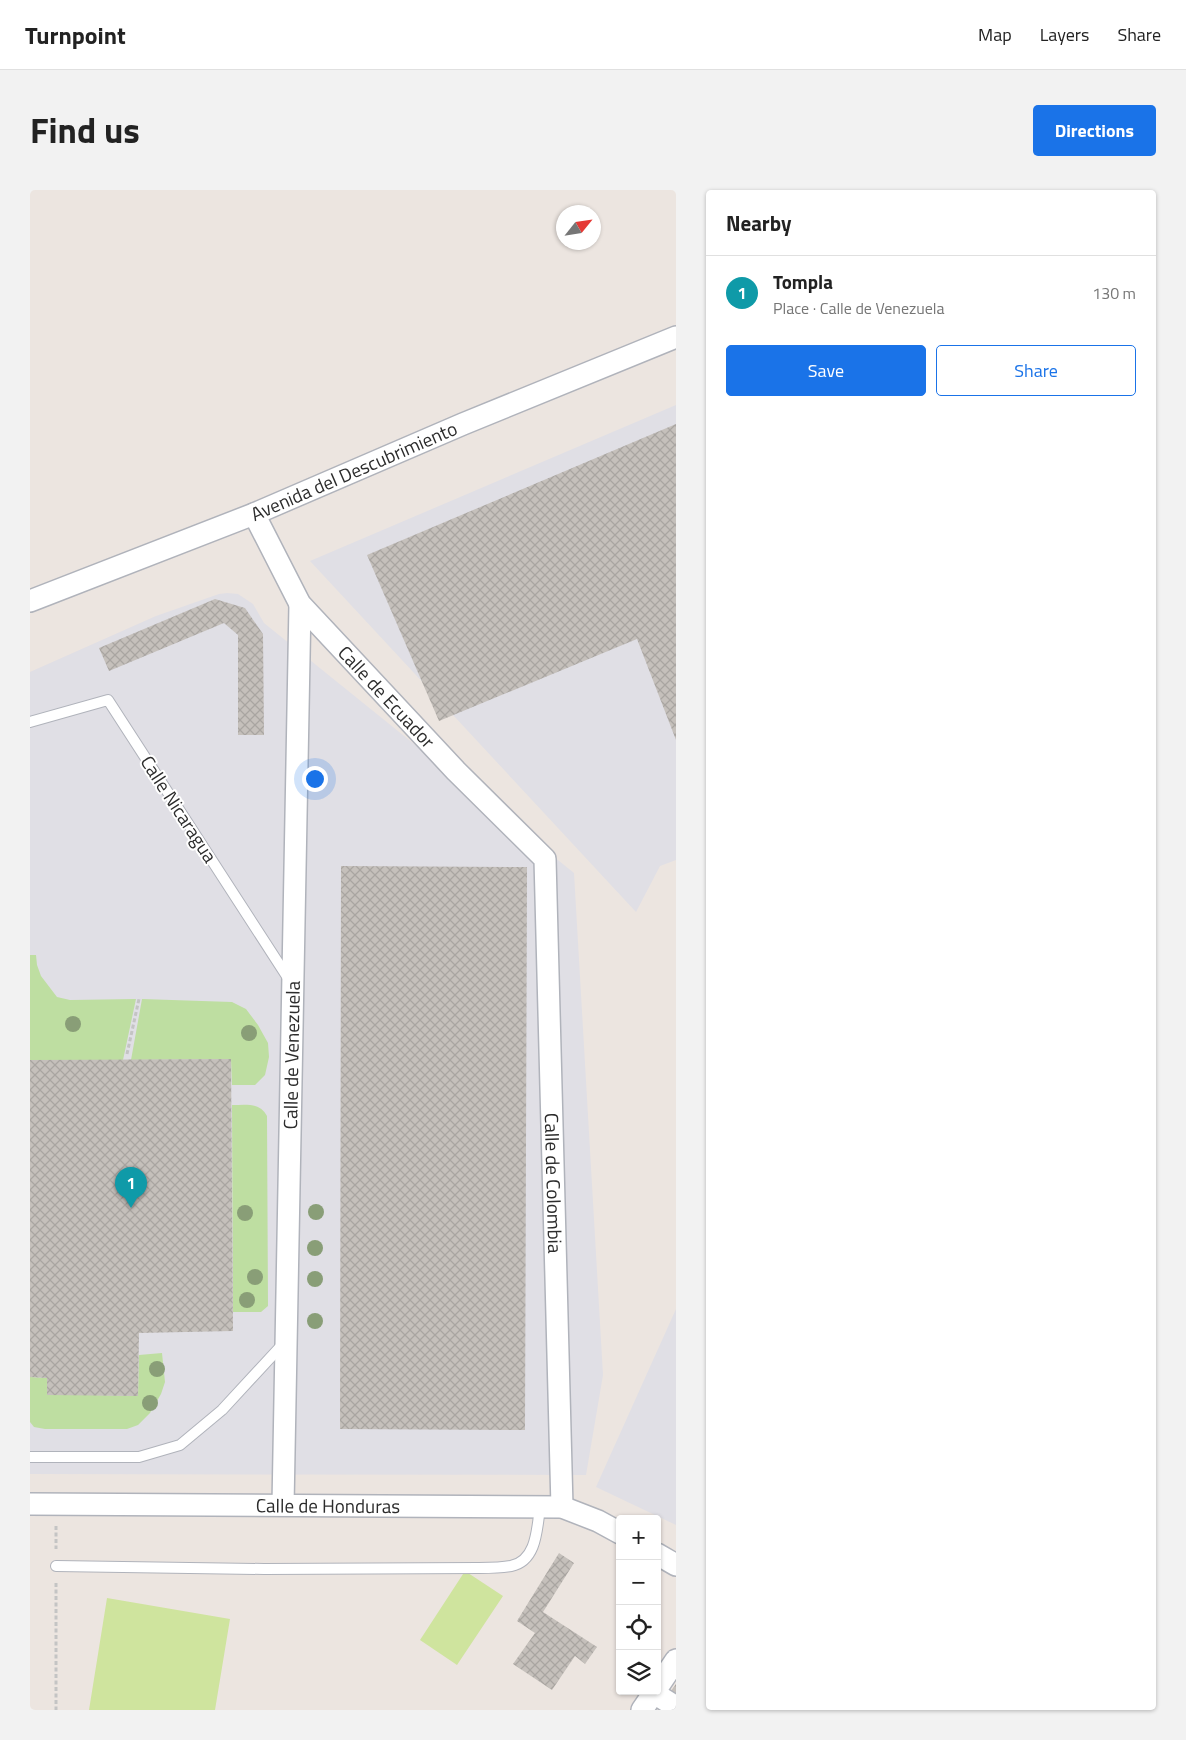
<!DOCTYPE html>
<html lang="en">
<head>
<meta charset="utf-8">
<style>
  :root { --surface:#fff; --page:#f2f2f2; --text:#222; --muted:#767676; --line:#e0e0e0; --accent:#1a73e8 }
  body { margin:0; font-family:"Titillium Web",sans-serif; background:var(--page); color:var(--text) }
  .controls { position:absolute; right:15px; bottom:15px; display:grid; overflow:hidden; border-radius:5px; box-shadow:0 1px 4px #0004 }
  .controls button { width:45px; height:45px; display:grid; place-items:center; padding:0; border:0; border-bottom:1px solid var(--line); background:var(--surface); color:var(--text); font:25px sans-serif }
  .compass { position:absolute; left:526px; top:15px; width:45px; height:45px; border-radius:50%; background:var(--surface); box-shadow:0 1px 4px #0004; rotate:60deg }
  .you { position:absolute; left:284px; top:588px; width:18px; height:18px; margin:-12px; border:4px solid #fff; border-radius:50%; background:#1a73e8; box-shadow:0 0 0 8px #1a73e833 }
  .badge { display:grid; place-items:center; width:32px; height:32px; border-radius:50%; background:var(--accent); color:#fff; font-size:16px; font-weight:700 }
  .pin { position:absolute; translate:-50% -41px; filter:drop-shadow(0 1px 2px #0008) }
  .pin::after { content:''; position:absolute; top:26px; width:18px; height:15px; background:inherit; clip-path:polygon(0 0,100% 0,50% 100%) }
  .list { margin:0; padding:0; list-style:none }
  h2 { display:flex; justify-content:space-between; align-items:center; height:65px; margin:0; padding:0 20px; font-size:21px }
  h2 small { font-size:16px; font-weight:400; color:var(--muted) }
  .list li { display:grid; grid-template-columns:32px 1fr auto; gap:15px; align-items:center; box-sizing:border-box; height:75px; padding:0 20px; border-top:1px solid var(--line) }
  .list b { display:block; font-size:19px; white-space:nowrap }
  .list p { margin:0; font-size:16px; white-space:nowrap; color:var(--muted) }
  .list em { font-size:16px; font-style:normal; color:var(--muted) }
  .actions { display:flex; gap:10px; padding:15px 20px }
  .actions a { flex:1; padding:11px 0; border:1px solid var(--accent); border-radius:5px; text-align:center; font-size:18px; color:var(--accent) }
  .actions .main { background:var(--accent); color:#fff }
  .icon { flex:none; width:28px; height:28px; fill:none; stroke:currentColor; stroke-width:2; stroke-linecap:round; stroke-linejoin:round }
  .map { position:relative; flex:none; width:646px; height:1520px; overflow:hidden; border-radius:5px }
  header { display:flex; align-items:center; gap:30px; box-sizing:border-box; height:70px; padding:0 25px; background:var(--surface); border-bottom:1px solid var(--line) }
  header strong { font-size:24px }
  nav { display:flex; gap:28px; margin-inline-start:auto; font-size:18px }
  .intro { display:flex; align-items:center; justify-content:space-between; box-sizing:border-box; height:120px; padding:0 30px }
  h1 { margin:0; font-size:35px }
  .button { padding:12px 22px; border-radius:5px; background:var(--accent); color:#fff; font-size:18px; font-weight:700 }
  main { display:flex; gap:30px; padding:0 30px }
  aside { flex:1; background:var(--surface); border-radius:5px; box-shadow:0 1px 4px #0004 }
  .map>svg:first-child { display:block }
  .industrial { fill:#e0dfe5 }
  .grass { fill:#bedea1 }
  .pitch { fill:#cfe49e }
  .building { fill:url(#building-cross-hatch) }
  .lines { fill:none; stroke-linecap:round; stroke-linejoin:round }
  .service-casing { stroke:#b0b3bb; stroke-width:12 }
  .minor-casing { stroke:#b0b3bb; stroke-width:24 }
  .path { stroke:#c4c4c4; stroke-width:3; stroke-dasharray:4 2.5; stroke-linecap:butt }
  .service { stroke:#fff; stroke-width:10 }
  .minor { stroke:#fff; stroke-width:21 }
  .tree { fill:#899e77 }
  .labels { text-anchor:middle; stroke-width:4; stroke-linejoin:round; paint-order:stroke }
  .street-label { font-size:19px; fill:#2c2c2c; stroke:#fff }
</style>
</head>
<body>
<header>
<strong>Turnpoint</strong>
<nav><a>Map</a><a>Layers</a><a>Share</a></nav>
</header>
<div class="intro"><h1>Find us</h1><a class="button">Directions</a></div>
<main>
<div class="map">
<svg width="646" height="1520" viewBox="0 0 646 1520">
  <defs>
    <pattern id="building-cross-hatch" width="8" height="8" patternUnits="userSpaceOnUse" patternTransform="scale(1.25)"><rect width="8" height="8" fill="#c5c0bb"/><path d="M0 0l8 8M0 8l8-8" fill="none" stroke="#a9a5a1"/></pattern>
  </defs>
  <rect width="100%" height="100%" fill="#ece5e0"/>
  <path class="industrial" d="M 646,215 L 646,670 L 630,676 L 606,722 L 280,371 Z
    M 197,403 L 208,404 L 223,414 L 234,433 L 544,683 L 573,1185 L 556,1285 L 0,1284 L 0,482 L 126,426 L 189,404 Z
    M 646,1119 L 646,1335 L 566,1297 Z"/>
  <path class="grass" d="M 0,765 L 6,765 L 7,775 L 11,786 L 27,807 L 40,810 L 106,809 L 93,870 L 0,870 Z
    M 112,809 L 202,812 L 216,819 L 228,835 L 238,853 L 239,867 L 235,885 L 225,895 L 202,895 L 201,869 L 101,870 Z
    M 202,915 C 215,915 230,912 237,926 L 238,1116 L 231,1122 L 203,1122 Z
    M 132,1163 L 135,1192 L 131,1204 L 120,1223 L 108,1235 L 97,1239 L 15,1239 L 4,1237 L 0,1232 L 0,1187 L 17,1188 L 17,1204 L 108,1206 L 109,1165 Z"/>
  <path class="pitch" d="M 435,1381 L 473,1406 L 427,1475 L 390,1450 Z
    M 77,1408 L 200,1429 L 185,1520 L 59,1520 Z"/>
  <path class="building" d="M 646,234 L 646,550 L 607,449 L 409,531 L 337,365 Z
    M 185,409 L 215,418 L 233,444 L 234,545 L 208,545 L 208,445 L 194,433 L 79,481 L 69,458 Z
    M 311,676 L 497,677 L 495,1240 L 310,1239 Z
    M 201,869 L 203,1141 L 109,1143 L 108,1206 L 17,1205 L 17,1188 L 0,1187 L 0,870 Z
    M 529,1363 L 544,1373 L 513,1422 L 567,1457 L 555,1474 L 545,1466 L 522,1500 L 483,1474 L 505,1443 L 487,1431 Z
    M 646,1494 L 646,1510 L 638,1505 Z"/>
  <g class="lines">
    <g class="service-casing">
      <path id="service" d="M 0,532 L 78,510 L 260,791
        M 0,1267 L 109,1267 L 150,1255 L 192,1220 L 253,1154
        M 26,1376 L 234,1379 L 449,1378 C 459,1378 471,1378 481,1376 C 507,1371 507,1338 510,1317"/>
    </g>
    <g class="minor-casing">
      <g id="minor">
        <path id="s1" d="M 224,324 L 270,414 L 426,581 L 515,669 L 532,1317"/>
        <path id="s2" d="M 0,411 L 224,324 L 433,234 L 646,147"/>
        <path id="s3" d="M 0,1314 L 532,1317 L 568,1331 L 590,1343"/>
        <path id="s4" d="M 253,1315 L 270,414"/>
        <path d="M 627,1364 L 646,1375"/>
        <path d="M 627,1498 L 646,1470"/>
        <path d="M 624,1503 L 646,1517"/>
        <path d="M 612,1520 L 625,1501"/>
      </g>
    </g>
    <path class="path" d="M 97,864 L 109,809
      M 26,1336 L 26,1359
      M 26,1393 L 26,1520"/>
    <use href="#service" class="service"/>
    <use href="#minor" class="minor"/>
  </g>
  <g class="tree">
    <circle cx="43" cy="834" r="8"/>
    <circle cx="219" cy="843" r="8"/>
    <circle cx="286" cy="1022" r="8"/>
    <circle cx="215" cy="1023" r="8"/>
    <circle cx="285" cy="1058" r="8"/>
    <circle cx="225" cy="1087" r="8"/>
    <circle cx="285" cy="1089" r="8"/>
    <circle cx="217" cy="1110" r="8"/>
    <circle cx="285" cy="1131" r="8"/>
    <circle cx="127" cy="1179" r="8"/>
    <circle cx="120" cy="1213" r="8"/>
  </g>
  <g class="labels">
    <g class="street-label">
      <text dy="7" stroke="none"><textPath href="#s2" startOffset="349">Avenida del Descubrimiento</textPath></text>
      <text dy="7" stroke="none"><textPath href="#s1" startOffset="228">Calle de Ecuador</textPath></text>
      <text transform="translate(149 619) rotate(57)" y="7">Calle Nicaragua</text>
      <text dy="7" stroke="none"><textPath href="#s4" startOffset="450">Calle de Venezuela</textPath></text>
      <text dy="7" stroke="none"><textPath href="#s1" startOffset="779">Calle de Colombia</textPath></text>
      <text dy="7" stroke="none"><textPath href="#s3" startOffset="298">Calle de Honduras</textPath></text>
    </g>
  </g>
</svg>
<div class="controls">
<button>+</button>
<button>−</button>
<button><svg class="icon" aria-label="locate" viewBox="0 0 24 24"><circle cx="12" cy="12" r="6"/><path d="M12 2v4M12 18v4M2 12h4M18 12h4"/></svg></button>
<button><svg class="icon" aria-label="layers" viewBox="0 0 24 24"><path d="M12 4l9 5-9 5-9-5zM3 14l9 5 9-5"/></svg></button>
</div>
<svg class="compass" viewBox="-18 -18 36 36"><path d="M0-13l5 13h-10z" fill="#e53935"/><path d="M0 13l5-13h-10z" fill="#767676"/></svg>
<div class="you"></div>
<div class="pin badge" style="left:101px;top:1018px;background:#0f9aa8">1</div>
</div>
<aside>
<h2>Nearby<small></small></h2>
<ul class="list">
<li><span class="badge" style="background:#0f9aa8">1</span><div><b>Tompla</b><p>Place · Calle de Venezuela</p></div><em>130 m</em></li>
</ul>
<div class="actions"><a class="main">Save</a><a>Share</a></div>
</aside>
</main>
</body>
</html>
